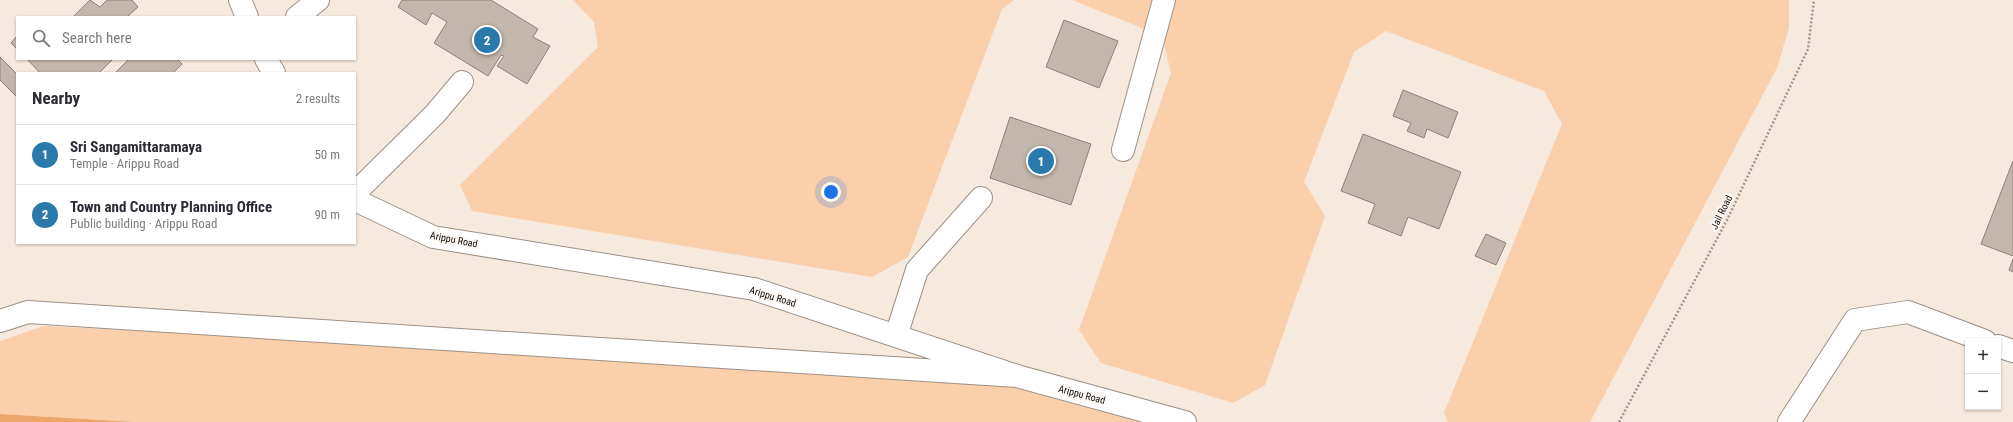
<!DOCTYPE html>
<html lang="en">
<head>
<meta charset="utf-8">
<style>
  :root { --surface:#fff; --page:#f7f7f7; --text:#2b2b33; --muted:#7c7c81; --line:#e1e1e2; --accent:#2979aa }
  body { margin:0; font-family:"Roboto Condensed",sans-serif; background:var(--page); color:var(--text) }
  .controls { position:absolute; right:12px; bottom:12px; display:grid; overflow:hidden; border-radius:0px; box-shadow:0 1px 3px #0004 }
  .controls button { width:36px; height:36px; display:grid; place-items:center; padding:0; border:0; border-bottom:1px solid var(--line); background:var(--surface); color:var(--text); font:20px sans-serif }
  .you { position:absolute; left:831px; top:192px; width:14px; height:14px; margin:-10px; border:3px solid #fff; border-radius:50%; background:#1a73e8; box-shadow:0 0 0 6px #1a73e833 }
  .badge { display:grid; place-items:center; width:26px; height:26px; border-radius:50%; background:var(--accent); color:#fff; font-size:13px; font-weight:700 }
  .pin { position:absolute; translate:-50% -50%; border:2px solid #fff; box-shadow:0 1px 4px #0006 }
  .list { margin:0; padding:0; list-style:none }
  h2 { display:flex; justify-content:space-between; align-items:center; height:52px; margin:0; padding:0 16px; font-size:17px }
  h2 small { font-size:13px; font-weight:400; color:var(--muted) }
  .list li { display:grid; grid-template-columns:26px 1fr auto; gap:12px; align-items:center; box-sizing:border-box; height:60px; padding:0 16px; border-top:1px solid var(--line) }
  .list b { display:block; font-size:15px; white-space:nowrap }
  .list p { margin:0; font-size:13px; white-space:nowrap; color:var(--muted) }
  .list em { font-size:13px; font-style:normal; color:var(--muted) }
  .icon { flex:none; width:22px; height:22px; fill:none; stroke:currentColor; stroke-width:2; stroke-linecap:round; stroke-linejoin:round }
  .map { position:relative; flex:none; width:2013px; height:422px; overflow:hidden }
  .search { position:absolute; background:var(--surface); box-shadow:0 1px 3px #0004; left:16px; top:16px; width:340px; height:44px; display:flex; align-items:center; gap:10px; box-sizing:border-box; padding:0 14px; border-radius:0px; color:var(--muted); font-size:15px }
  .panel { position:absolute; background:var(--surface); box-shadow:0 1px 3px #0004; left:16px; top:72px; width:340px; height:172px; border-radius:0px }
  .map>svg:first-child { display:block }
  .green { fill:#fccfab }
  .water { fill:#eca669 }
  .building { fill:#c3b6ac; stroke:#8e8278 }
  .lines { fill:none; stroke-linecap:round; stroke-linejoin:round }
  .minor-casing { stroke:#9c9086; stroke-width:24 }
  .path { stroke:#a29890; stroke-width:2.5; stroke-dasharray:2 2; stroke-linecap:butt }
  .minor { stroke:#fff; stroke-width:22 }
  .labels { text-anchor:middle; stroke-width:4; stroke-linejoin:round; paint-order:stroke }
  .street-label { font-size:10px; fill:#110d09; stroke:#fdf8f4 }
</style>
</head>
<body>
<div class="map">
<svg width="2013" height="422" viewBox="0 0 2013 422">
  <rect width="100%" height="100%" fill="#f6e9de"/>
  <path class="green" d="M 573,0 L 1014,0 L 1002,9 L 908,257 L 872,277 L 472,211 L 460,185 L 598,47 L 594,22 Z
    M 1072,0 L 1789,0 L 1789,28 L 1777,68 L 1590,422 L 1448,422 L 1444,413 L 1562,124 L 1544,91 L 1386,31 L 1354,52 L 1304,182 L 1325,216 L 1265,385 L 1233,403 L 1101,363 L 1079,330 L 1171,73 L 1162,36 Z
    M 44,326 L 1017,376 L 1185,422 L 135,422 L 0,414 L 0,341 Z"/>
  <path class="water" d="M 0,414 L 135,422 L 0,422 Z"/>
  <path class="building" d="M 90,0 L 100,7 L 107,0 L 132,0 L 138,7 L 127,17 L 73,17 Z
    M 402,0 L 491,0 L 538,29 L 533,37 L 550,46 L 527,84 L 497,66 L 504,56 L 501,55 L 488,76 L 434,43 L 447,22 L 432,13 L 426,25 L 398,7 Z
    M 1064,20 L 1118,41 L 1099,88 L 1046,67 Z
    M 17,36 L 17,49 L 11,43 Z
    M 0,57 L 17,74 L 17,97 L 0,80 Z
    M 27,59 L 113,59 L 99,73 L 40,73 Z
    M 129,59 L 177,59 L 182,64 L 173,73 L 115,73 Z
    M 1403,90 L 1458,112 L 1448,138 L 1427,129 L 1424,138 L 1407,131 L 1411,123 L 1393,116 Z
    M 1010,117 L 1091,144 L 1071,205 L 990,178 Z
    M 1363,134 L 1461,172 L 1439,229 L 1408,217 L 1401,236 L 1368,223 L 1375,204 L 1341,191 Z
    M 2013,161 L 2013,256 L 1981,244 Z
    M 1486,234 L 1506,243 L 1496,265 L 1475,256 Z
    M 2013,259 L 2013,272 L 2009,270 Z"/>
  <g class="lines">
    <g class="minor-casing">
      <path id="minor" d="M 240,0 L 247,17
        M 297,17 L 318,0
        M 266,59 L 274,73
        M 1123,150 L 1164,0
        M 355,193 L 435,114 L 462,82
        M 355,200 L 433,237 L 754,289 L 1017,376 L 1185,422
        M 0,321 L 28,312 L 1017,376
        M 896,336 L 917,270 L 981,198
        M 1998,346 L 2013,351
        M 1789,422 L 1855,320 L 1908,312 L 1985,341"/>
    </g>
    <path class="path" d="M 1619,422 L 1727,220 L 1808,49 L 1814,0"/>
    <use href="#minor" class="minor"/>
  </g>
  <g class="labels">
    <g class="street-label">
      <text transform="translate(1721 212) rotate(-64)" y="4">Jail Road</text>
      <text transform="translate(454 239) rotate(11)" y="4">Arippu Road</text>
      <text transform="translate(773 296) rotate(17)" y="4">Arippu Road</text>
      <text transform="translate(1082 394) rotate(15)" y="4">Arippu Road</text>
    </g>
  </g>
</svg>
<div class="controls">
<button>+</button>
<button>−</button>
</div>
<div class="you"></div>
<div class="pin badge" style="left:1041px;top:161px">1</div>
<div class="pin badge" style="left:487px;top:40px">2</div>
<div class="search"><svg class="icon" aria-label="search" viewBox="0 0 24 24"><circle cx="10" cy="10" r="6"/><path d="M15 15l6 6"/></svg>Search here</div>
<section class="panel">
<h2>Nearby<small>2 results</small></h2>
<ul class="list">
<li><span class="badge">1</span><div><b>Sri Sangamittaramaya</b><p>Temple · Arippu Road</p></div><em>50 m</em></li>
<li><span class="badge">2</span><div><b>Town and Country Planning Office</b><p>Public building · Arippu Road</p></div><em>90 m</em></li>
</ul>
</section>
</div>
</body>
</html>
